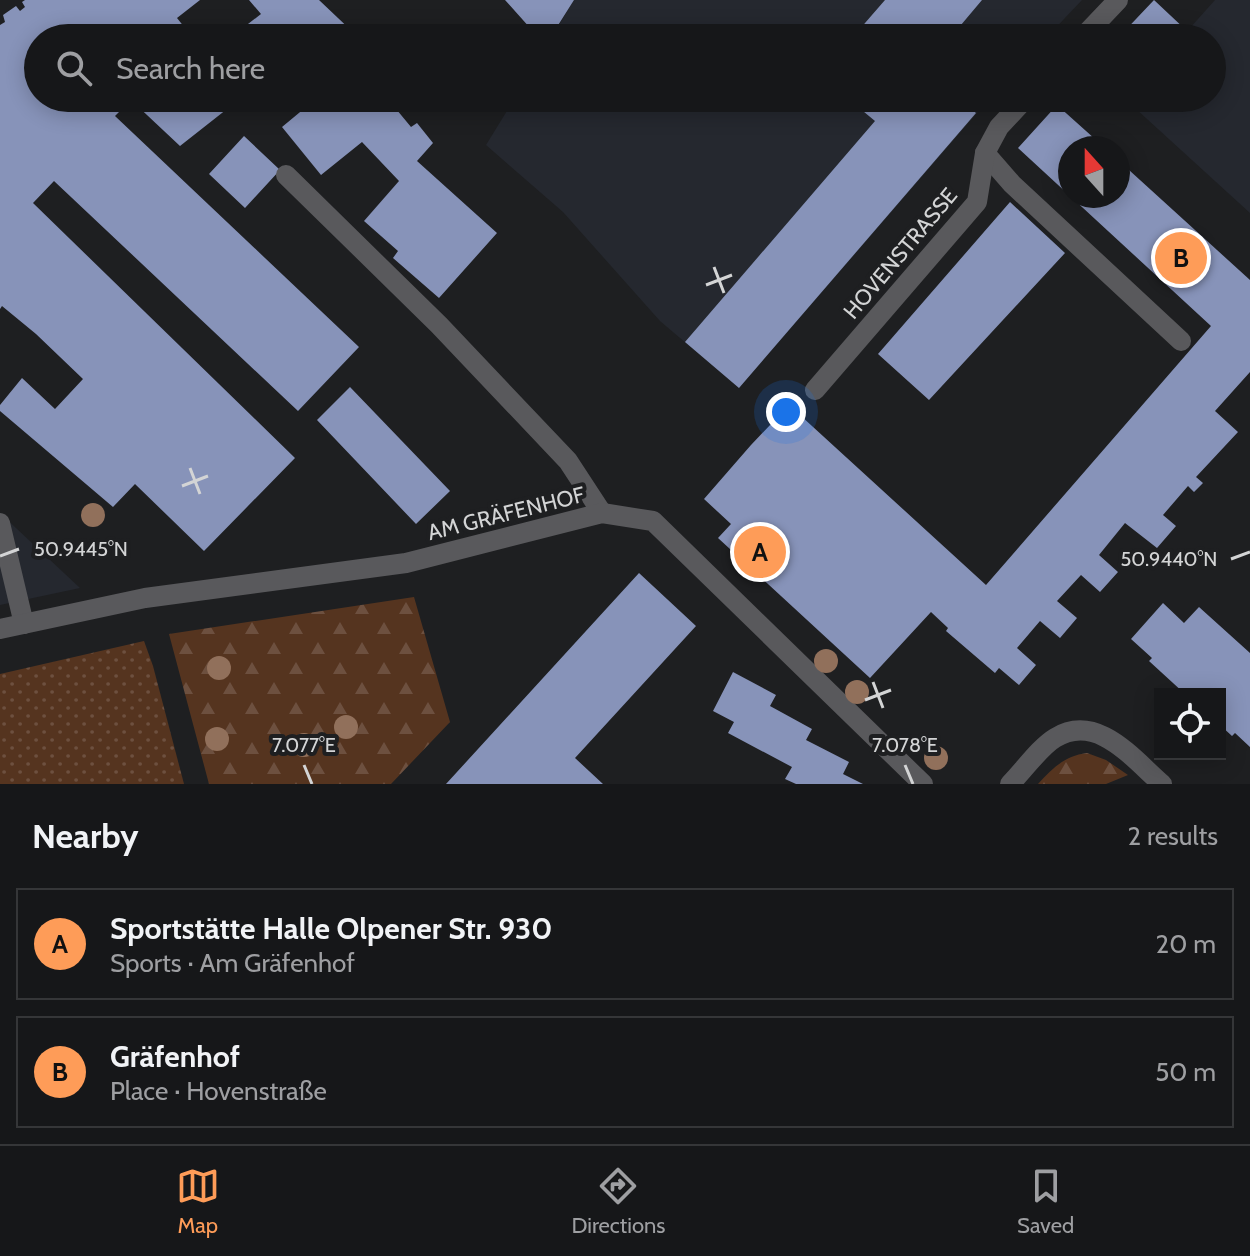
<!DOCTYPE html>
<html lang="en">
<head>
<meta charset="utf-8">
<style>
  :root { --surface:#161719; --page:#232426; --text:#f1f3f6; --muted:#9e9fa2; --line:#353638; --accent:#fe9c58 }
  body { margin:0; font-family:Cabin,sans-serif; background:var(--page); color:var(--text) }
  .controls { position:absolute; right:24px; bottom:24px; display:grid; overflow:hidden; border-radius:0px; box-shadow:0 4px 20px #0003 }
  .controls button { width:72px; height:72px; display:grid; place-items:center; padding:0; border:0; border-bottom:2px solid var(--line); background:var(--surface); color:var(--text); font:40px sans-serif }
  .compass { position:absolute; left:1058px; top:136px; width:72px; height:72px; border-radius:50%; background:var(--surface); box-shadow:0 4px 20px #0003; rotate:339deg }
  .you { position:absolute; left:786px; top:412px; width:28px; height:28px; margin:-20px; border:6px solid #fff; border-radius:50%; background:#1a73e8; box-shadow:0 0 0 12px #1a73e833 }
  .badge { display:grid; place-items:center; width:52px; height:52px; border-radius:50%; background:var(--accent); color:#111; font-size:26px; font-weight:700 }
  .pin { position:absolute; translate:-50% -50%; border:4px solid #fff; box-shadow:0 2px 8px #0006 }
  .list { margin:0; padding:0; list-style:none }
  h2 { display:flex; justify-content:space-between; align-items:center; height:104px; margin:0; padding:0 32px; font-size:34px }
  h2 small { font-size:26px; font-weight:400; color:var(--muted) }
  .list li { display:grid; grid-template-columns:52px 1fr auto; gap:24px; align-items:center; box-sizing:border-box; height:112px; margin:0 16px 16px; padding:0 16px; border:2px solid var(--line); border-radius:0px }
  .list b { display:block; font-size:30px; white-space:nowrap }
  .list p { margin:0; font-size:26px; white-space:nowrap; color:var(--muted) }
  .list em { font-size:26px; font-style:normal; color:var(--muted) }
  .icon { flex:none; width:44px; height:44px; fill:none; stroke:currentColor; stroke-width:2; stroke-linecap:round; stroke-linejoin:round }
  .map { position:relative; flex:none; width:1250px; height:784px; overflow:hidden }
  .search { position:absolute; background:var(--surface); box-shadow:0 4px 20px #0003; left:24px; right:24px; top:24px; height:88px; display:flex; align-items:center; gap:20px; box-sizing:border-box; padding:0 28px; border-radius:44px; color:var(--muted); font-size:30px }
  .sheet { height:360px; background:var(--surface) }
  nav { display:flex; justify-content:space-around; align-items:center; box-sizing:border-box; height:112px; border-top:2px solid var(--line); background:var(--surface); font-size:22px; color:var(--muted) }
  nav a { display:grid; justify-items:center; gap:4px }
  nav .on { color:var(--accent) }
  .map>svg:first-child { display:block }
  .built { fill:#25282f }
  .grass { fill:url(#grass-dots) }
  .forest { fill:url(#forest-firs) }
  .building { fill:#8793b9 }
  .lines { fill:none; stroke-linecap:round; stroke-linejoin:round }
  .service { stroke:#59595c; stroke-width:20 }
  .minor { stroke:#59595c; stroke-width:20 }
  .tree { fill:#91705b }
  .ticks { fill:none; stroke:#d3d4d5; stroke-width:3 }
  .labels { text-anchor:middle; stroke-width:8; stroke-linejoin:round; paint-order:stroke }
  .street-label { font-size:22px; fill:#d3d4d5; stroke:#1e1f21 }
  .ticks-label { font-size:20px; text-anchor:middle; fill:#d3d4d5; stroke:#1e1f21; stroke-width:8; stroke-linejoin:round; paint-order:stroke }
</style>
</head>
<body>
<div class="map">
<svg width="1250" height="784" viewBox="0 0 1250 784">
  <defs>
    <pattern id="grass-dots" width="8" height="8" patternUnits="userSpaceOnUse" patternTransform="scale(2)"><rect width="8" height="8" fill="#55341f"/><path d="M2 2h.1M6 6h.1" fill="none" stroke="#6d503f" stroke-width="1.8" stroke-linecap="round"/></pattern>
    <pattern id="forest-firs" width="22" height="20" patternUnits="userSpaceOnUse" patternTransform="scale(2)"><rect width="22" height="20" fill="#55341f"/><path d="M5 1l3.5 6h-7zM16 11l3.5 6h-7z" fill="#6d503f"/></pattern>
  </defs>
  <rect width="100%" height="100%" fill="#1e1f21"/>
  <path class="built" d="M 574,0 L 1082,0 L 1046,38 L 551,38 Z
    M 1215,0 L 1250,0 L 1250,213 L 1124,98 L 1212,98 L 1212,38 L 1181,38 Z
    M 515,98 L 990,98 L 739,388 L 660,321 L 563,212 L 486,145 Z
    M 0,513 L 80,588 L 0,605 Z"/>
  <path class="grass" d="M 144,641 L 153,666 L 184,784 L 0,784 L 0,674 Z"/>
  <path class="forest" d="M 414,597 L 450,722 L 391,784 L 209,784 L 169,634 Z
    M 1087,753 L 1106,760 L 1128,775 L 1106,784 L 1038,784 C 1053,768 1064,756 1087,753 Z"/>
  <path class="building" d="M 25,0 L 200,0 L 177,18 L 193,38 L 38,38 L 38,98 L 241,98 L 180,146 L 131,100 L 115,116 L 359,347 L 298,411 L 54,181 L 33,203 L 295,458 L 204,551 L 135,484 L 113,507 L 0,411 L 0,405 L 22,378 L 55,409 L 83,379 L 36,334 L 2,306 L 0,309 L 0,25 L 5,22 L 3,15 L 16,6 L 20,11 L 25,7 L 22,2 Z
    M 249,0 L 319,0 L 357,36 L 354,38 L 230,38 L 261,14 Z
    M 505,0 L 574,0 L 550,38 L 539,38 Z
    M 885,0 L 982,0 L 950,38 L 852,38 Z
    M 1154,0 L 1187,31 L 1181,38 L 1118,38 Z
    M 250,98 L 280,98 L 262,112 Z
    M 317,98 L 387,98 L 411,127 L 417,123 L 433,143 L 417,161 L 497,233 L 439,298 L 393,258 L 398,251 L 364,221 L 399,181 L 362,142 L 321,175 L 282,127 Z
    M 855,98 L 959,98 L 976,113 L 739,388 L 685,342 L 875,121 L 852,102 Z
    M 1057,105 L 1105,148 L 1070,148 L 1070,196 L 1118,196 L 1118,160 L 1250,280 L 1250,372 L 1215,411 L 1238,432 L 1196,477 L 1203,483 L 1194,492 L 1188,486 L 1163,515 L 1176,526 L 1157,548 L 1125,523 L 1099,555 L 1118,572 L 1100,592 L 1081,575 L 1057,601 L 1077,618 L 1060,638 L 1040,621 L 1017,648 L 1036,665 L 1019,685 L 999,668 L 995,673 L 946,631 L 948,628 L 931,612 L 870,678 L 718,538 L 731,524 L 704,499 L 751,445 L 789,405 L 986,585 L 1211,326 L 1018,148 Z
    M 244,136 L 280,170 L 245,208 L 209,174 Z
    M 1010,202 L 1065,253 L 929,400 L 878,354 Z
    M 350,387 L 450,491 L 416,524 L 317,420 Z
    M 639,573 L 696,626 L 575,758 L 603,784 L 446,784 Z
    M 1163,603 L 1184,623 L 1199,607 L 1250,653 L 1250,747 L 1235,733 L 1232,736 L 1220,725 L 1220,694 L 1185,694 L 1149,661 L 1152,658 L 1131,639 Z
    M 733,672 L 776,695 L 770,706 L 812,729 L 806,740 L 849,762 L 843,774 L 863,784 L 796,784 L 785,779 L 792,767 L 728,733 L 734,722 L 713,711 Z"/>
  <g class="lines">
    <path class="service" d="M 985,153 L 1012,184 L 1181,341
      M 286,175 L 439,325 L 568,461 L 602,513
      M 0,523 L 24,624"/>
    <path class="minor" d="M 1082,38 L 1118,0
      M 815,390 L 977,202 L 985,153 L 999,127 L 1026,98
      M 0,629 L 145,598 L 406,563 L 602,513 L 653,521 L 923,784
      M 1010,784 C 1023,771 1040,747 1055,738 C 1097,712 1133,759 1162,784"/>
  </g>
  <g class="tree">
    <circle cx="93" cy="515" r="12"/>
    <circle cx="826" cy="661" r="12"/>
    <circle cx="219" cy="668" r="12"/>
    <circle cx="857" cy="692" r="12"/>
    <circle cx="346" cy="727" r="12"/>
    <circle cx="217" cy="739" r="12"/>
    <circle cx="304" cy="745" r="12"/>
    <circle cx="936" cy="758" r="12"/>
  </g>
  <path class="ticks" d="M 714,267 L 724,293M 706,285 L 732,275M 190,468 L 200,494M 182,486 L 208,476M 0,556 L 19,549M 1231,559 L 1250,552M 873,682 L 883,708M 865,700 L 891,690M 304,765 L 312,784M 905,765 L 913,784"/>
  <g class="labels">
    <g class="street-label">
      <text transform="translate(900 253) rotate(-50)" y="8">HOVENSTRASSE</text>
      <text transform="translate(506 513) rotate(-14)" y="8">AM GRÄFENHOF</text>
    </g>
  </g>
  <g class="ticks-label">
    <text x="81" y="556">50.9445°N</text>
    <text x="1169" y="566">50.9440°N</text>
    <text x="304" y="752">7.077°E</text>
    <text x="905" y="752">7.078°E</text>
  </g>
</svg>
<div class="controls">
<button><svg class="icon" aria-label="locate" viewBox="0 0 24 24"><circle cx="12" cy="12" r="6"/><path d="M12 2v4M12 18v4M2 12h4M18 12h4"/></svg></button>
</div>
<svg class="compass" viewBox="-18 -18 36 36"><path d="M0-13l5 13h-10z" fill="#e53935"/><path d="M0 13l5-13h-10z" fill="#9e9fa2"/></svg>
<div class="you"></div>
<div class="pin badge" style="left:760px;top:552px">A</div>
<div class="pin badge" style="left:1181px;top:258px">B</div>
<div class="search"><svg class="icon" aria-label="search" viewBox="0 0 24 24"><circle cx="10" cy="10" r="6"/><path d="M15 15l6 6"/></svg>Search here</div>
</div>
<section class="sheet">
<h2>Nearby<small>2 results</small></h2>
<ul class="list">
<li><span class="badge">A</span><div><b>Sportstätte Halle Olpener Str. 930</b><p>Sports · Am Gräfenhof</p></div><em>20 m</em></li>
<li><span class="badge">B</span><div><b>Gräfenhof</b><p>Place · Hovenstraße</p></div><em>50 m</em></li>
</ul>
</section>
<nav>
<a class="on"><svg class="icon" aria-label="map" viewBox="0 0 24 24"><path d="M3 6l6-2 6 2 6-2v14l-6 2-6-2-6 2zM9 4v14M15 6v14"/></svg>Map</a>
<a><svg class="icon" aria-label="directions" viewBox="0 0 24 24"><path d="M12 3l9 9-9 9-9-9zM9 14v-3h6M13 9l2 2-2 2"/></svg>Directions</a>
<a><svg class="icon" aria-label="saved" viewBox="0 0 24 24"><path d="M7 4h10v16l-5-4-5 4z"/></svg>Saved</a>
</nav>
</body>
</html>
